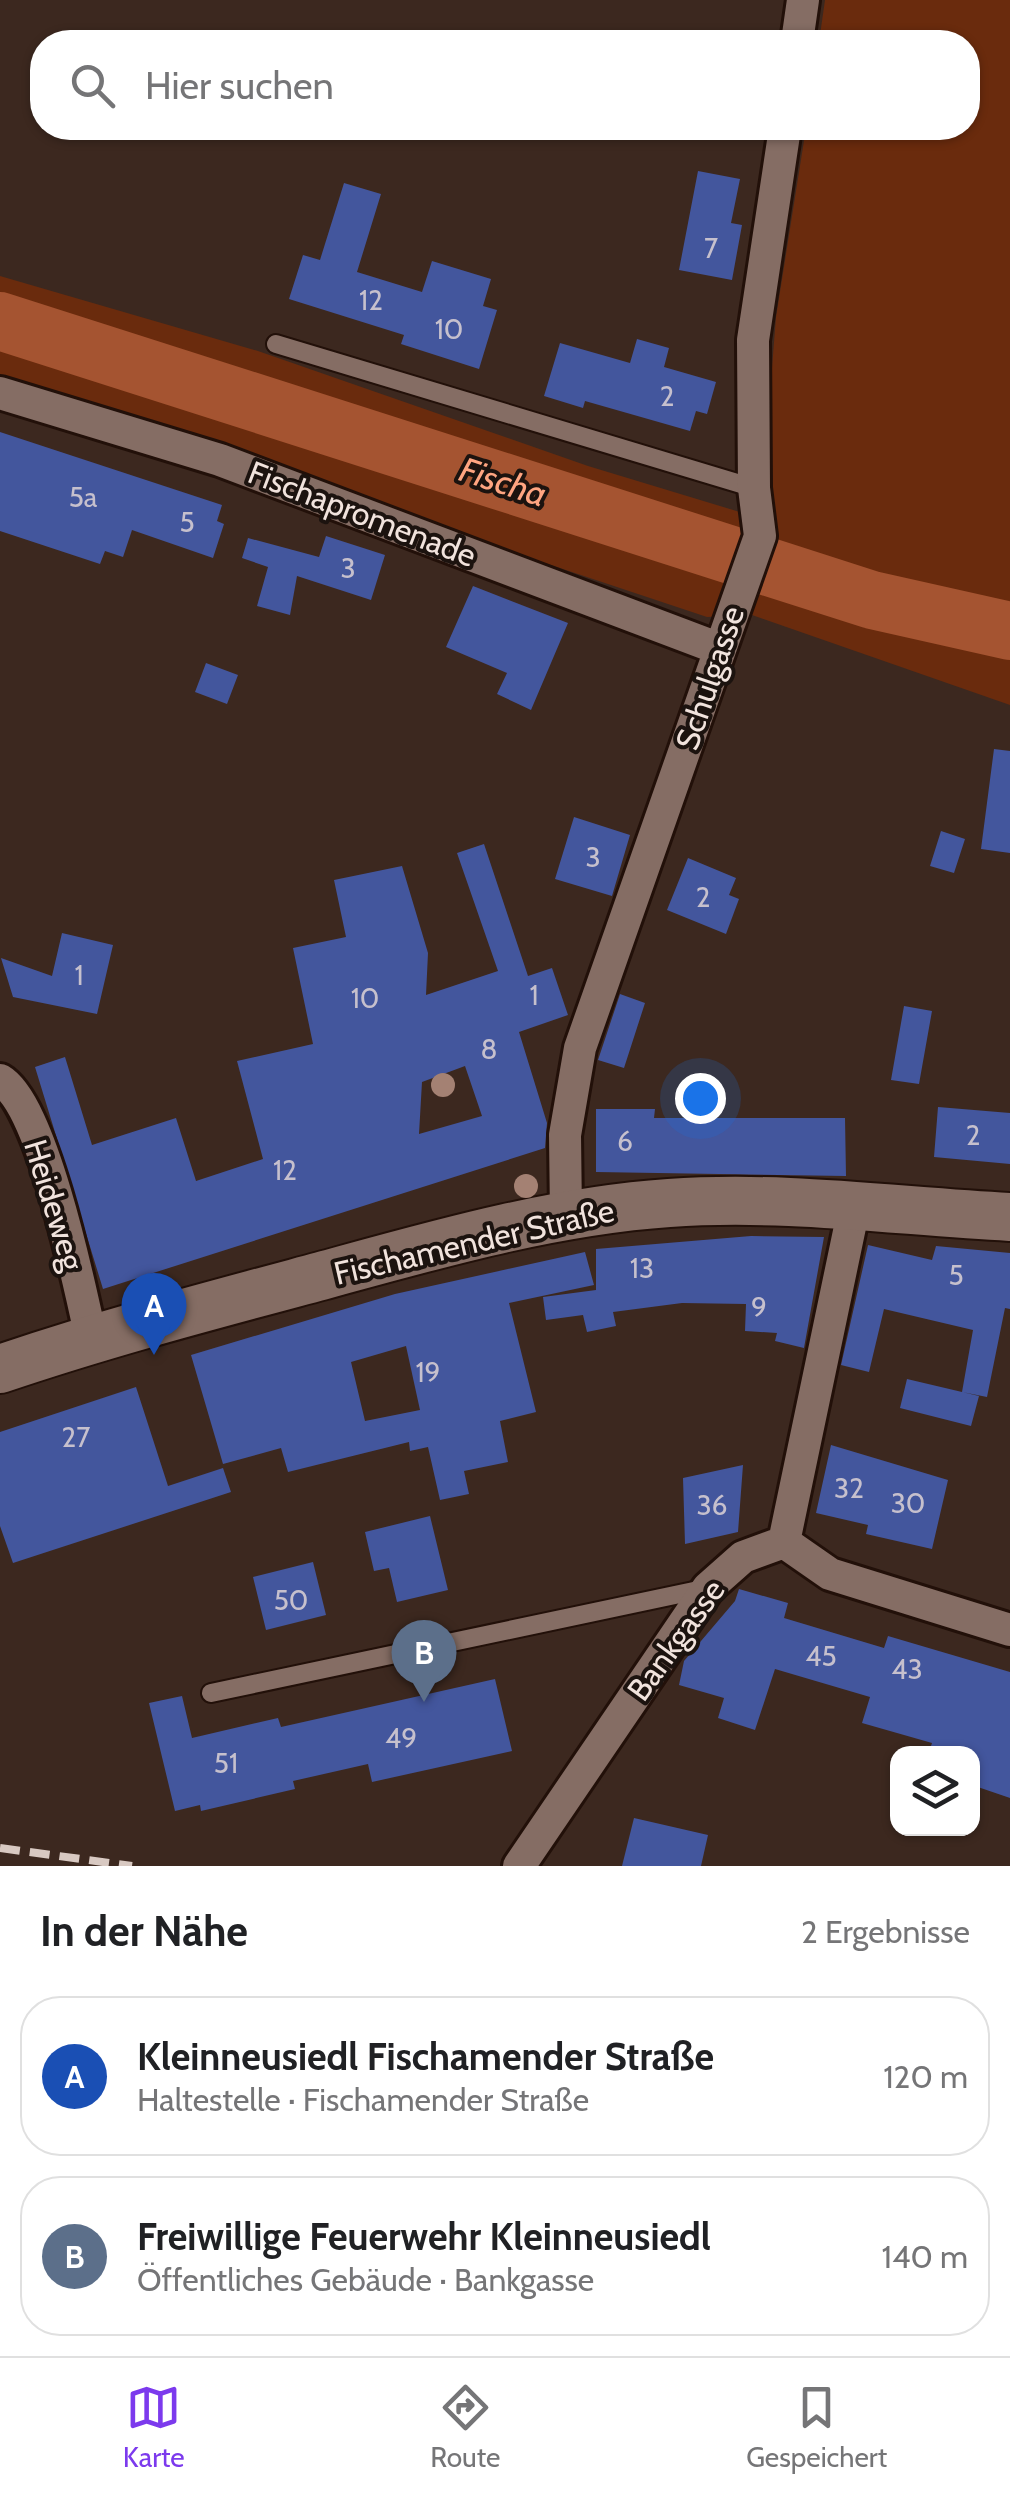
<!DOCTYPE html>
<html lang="de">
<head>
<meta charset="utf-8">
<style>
  :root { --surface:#fff; --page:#f2f2f2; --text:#202124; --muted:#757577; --line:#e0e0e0; --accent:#7c3aed }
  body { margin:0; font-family:Cabin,sans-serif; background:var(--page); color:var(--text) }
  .controls { position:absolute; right:30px; bottom:30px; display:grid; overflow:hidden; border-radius:20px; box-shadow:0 2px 8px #0004 }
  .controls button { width:90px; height:90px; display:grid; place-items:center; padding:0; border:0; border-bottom:2px solid var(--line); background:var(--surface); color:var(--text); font:50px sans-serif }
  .you { position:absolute; left:700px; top:1098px; width:35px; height:35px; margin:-25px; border:8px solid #fff; border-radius:50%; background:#1a73e8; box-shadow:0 0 0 15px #1a73e833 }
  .badge { display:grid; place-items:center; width:65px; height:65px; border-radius:50%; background:var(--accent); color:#fff; font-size:32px; font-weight:700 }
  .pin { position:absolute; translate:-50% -82px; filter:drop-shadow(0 2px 5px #0008) }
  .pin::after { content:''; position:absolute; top:52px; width:35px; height:30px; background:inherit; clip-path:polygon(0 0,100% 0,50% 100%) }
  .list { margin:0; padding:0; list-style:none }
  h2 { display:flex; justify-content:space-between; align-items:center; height:130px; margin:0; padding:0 40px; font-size:42px }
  h2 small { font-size:32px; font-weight:400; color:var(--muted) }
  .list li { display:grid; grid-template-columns:65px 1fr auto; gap:30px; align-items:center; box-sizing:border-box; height:160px; margin:0 20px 20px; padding:0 20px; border:2px solid var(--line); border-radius:40px }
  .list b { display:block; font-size:38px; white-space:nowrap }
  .list p { margin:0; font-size:32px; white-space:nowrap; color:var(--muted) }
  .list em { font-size:32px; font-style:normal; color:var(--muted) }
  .icon { flex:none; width:55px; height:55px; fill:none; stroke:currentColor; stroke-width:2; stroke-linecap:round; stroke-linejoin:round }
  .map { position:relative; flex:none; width:1010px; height:1866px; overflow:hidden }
  .search { position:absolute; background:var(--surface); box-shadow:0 2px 8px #0004; left:30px; right:30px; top:30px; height:110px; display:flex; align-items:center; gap:25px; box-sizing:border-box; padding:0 35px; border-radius:40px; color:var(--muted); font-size:38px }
  .sheet { height:490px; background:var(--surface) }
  nav { display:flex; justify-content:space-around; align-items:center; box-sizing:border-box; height:140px; border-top:2px solid var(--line); background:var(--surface); font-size:28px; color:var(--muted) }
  nav a { display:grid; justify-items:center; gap:5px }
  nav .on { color:var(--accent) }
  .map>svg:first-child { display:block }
  .green { fill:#6a2b0d }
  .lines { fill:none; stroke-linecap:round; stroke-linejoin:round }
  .river { stroke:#a55431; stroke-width:58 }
  .building { fill:#43569d; fill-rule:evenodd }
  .service-casing { stroke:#221009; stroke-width:22 }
  .minor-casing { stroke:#221009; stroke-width:38 }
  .secondary-casing { stroke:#221009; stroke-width:52 }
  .service { stroke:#856d64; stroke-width:18 }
  .minor { stroke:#856d64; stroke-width:32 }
  .secondary { stroke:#856d64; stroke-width:48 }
  .rail { stroke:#d8c9c2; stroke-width:8; stroke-dasharray:20 10; stroke-linecap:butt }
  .tree { fill:#a48173 }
  .labels { text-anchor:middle; stroke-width:8; stroke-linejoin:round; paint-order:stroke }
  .number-label { font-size:28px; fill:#c6c0cd }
  .street-label { font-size:32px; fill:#f1e3dd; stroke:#1c130f }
  .water-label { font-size:35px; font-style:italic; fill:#ffa581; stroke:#1c130f }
</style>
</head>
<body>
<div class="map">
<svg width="1010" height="1866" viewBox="0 0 1010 1866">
  <rect width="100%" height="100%" fill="#3c281f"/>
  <path class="green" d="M 825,0 L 1010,0 L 1010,705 L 752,615 L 707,617 L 0,382 L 0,276 L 258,351 L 588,466 L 753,516 L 761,507 L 776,317 L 806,128 L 968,128 L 968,42 L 819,42 Z"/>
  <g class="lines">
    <path class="river" d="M 0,321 L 872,600 L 1010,631"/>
  </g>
  <path class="building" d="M 698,171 L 740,179 L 731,223 L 742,225 L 732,280 L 679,270 Z
    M 344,183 L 381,194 L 357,272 L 422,292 L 432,261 L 491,279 L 483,306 L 497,310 L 479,369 L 401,344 L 404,335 L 289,299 L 303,255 L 320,260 Z
    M 637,339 L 669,348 L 664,367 L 716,382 L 707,414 L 696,411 L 690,431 L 585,401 L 583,408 L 544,396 L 560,343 L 630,363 Z
    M 0,432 L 222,505 L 217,521 L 224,524 L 213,558 L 132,530 L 123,557 L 105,551 L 100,564 L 0,531 Z
    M 326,536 L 385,555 L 371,600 L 297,576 L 290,615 L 257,606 L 268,567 L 242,558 L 248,538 L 319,557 Z
    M 473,586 L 568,623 L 531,710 L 497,694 L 507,673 L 446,647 Z
    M 206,663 L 238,675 L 227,704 L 195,692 Z
    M 994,749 L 1010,751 L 1010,853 L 981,849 Z
    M 574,817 L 630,835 L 612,896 L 555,879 Z
    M 941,831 L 965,839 L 954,873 L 930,866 Z
    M 484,844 L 528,976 L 552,968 L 568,1015 L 519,1032 L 547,1123 L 545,1148 L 103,1289 L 35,1067 L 65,1057 L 92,1145 L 176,1118 L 196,1181 L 263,1159 L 237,1061 L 313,1044 L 293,948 L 346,937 L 334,880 L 402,866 L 428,953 L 426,995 L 498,971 L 457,853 ZM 465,1066 L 482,1116 L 419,1134 L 422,1082 Z
    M 688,858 L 736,878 L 729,895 L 739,899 L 726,934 L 667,910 Z
    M 62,933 L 113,945 L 97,1014 L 13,997 L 1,958 L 52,976 Z
    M 620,994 L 645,1003 L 624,1068 L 598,1060 Z
    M 904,1006 L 932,1011 L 919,1084 L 891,1080 Z
    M 938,1107 L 1010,1113 L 1010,1164 L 934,1157 Z
    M 596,1109 L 655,1109 L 654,1118 L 845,1118 L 846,1176 L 596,1172 Z
    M 751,1236 L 824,1237 L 804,1348 L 775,1341 L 777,1333 L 745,1331 L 746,1304 L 682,1303 L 613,1312 L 616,1326 L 587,1332 L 583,1315 L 546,1320 L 543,1297 L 596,1290 L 596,1249 Z
    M 868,1245 L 932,1260 L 936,1246 L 1010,1253 L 1010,1309 L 1005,1308 L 987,1397 L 962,1392 L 973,1330 L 884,1309 L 869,1372 L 841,1365 Z
    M 585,1252 L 594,1285 L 509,1303 L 536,1412 L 500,1421 L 508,1462 L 464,1471 L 469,1494 L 440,1500 L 428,1447 L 410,1451 L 409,1442 L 288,1472 L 281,1448 L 223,1464 L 191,1355 L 395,1294 ZM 406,1346 L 420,1410 L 365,1421 L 351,1362 Z
    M 907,1379 L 979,1396 L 971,1426 L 900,1408 Z
    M 136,1387 L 168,1486 L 223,1468 L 231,1492 L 13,1563 L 0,1526 L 0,1432 Z
    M 831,1445 L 948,1480 L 932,1549 L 866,1534 L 868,1525 L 816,1513 Z
    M 743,1465 L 738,1532 L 685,1544 L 683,1478 Z
    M 430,1516 L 448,1590 L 397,1602 L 389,1568 L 374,1571 L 365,1532 Z
    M 313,1562 L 326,1615 L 266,1630 L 253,1577 Z
    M 739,1589 L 788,1603 L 784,1618 L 884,1648 L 888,1636 L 1010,1672 L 1010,1798 L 972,1785 L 972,1754 L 945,1754 L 930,1749 L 932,1743 L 862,1723 L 870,1697 L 775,1669 L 755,1730 L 718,1718 L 724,1698 L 679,1685 L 684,1661 L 735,1601 Z
    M 495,1679 L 512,1751 L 372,1782 L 368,1764 L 293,1781 L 295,1789 L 201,1811 L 200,1805 L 175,1811 L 149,1703 L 182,1696 L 192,1738 L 278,1718 L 281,1727 Z
    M 634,1818 L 708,1835 L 701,1866 L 622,1866 Z"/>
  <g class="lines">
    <g class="service-casing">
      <path id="service" d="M 276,344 L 754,488
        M 211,1693 L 708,1588"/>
    </g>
    <g class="minor-casing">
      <path id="minor" d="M 797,42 L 803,0
        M 0,393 L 220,460 L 720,649
        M 0,1080 C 42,1104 80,1287 91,1338
        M 566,1215 L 565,1135 L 580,1048 L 760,536 L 754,488 L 753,340 L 785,128
        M 784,1542 L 855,1203
        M 784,1542 L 830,1574 L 1010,1630
        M 519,1866 L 708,1588 L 743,1557 L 784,1542"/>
    </g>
    <g class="secondary-casing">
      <path id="secondary" d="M 0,1369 C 106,1333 213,1305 321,1276 C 434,1245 551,1211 669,1203 C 784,1195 896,1211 1010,1217"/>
    </g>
    <use href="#service" class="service"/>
    <use href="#minor" class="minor"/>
    <use href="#secondary" class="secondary"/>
    <path class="rail" d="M 0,1848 L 132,1866"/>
  </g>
  <g class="tree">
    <circle cx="443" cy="1085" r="12"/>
    <circle cx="526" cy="1186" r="12"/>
  </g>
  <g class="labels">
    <g class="number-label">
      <text x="711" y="258">7</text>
      <text x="371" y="310">12</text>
      <text x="449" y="339">10</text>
      <text x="667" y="406">2</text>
      <text x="83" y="507">5a</text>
      <text x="187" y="532">5</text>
      <text x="348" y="578">3</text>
      <text x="593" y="867">3</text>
      <text x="703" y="907">2</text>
      <text x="79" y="985">1</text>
      <text x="534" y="1005">1</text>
      <text x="365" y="1008">10</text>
      <text x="489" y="1059">8</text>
      <text x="973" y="1145">2</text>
      <text x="625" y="1151">6</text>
      <text x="285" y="1180">12</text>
      <text x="642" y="1278">13</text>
      <text x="956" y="1285">5</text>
      <text x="759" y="1317">9</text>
      <text x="428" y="1382">19</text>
      <text x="76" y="1447">27</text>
      <text x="849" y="1498">32</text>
      <text x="908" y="1513">30</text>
      <text x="712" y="1515">36</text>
      <text x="291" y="1610">50</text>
      <text x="821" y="1666">45</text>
      <text x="907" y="1679">43</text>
      <text x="401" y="1748">49</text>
      <text x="226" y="1773">51</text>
    </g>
    <g class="street-label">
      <text transform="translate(362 514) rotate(21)" y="11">Fischapromenade</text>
      <text transform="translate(710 678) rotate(-71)" y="11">Schulgasse</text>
      <text transform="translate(54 1205) rotate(73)" y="11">Heideweg</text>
      <text transform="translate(474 1242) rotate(-13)" y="11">Fischamender Straße</text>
      <text transform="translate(676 1640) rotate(-54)" y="11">Bankgasse</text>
    </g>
    <g class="water-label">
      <text transform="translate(503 482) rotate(18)" y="12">Fischa</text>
    </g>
  </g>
</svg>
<div class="controls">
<button><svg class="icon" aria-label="layers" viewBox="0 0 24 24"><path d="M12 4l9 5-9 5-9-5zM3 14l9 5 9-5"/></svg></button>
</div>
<div class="you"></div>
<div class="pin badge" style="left:154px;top:1355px;background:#1a4fb4">A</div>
<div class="pin badge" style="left:424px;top:1702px;background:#5c6f8a">B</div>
<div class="search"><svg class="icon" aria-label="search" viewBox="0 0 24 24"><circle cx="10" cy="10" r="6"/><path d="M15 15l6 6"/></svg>Hier suchen</div>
</div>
<section class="sheet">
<h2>In der Nähe<small>2 Ergebnisse</small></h2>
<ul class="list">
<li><span class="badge" style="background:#1a4fb4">A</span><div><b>Kleinneusiedl Fischamender Straße</b><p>Haltestelle · Fischamender Straße</p></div><em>120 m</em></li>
<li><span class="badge" style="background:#5c6f8a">B</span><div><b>Freiwillige Feuerwehr Kleinneusiedl</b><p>Öffentliches Gebäude · Bankgasse</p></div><em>140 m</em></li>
</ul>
</section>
<nav>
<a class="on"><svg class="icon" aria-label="map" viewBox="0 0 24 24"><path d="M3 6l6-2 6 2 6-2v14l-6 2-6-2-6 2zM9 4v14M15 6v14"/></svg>Karte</a>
<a><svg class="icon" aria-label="directions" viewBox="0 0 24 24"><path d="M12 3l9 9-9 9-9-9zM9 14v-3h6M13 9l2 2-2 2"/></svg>Route</a>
<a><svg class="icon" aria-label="saved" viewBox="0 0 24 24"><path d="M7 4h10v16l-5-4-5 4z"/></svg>Gespeichert</a>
</nav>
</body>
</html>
